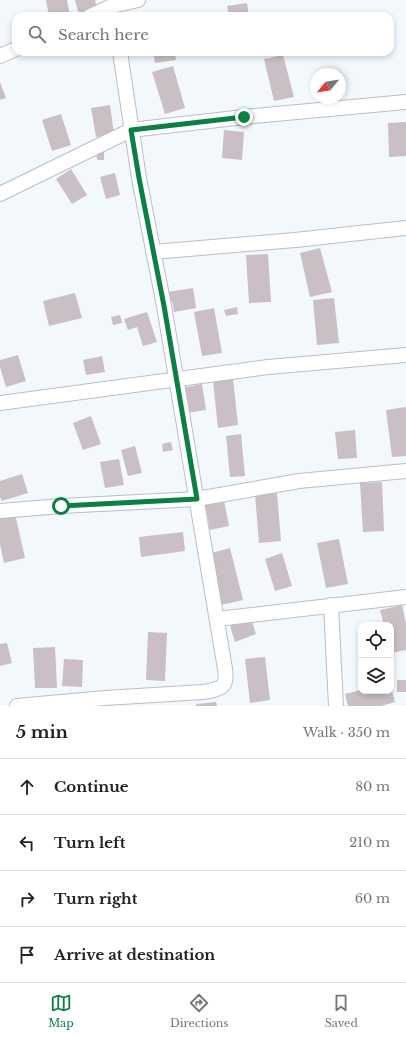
<!DOCTYPE html>
<html lang="en">
<head>
<meta charset="utf-8">
<style>
  :root { --surface:#fff; --page:#f6f6f6; --text:#222; --muted:#767676; --line:#e0e0e0; --accent:#0b8043 }
  body { margin:0; font-family:"Libre Baskerville",serif; background:var(--page); color:var(--text) }
  .controls { position:absolute; right:12px; bottom:12px; display:grid; overflow:hidden; border-radius:8px; box-shadow:0 2px 6px #0003 }
  .controls button { width:36px; height:36px; display:grid; place-items:center; padding:0; border:0; border-bottom:1px solid var(--line); background:var(--surface); color:var(--text); font:20px sans-serif }
  .compass { position:absolute; left:310px; top:68px; width:36px; height:36px; border-radius:50%; background:var(--surface); box-shadow:0 2px 6px #0003; rotate:240deg }
  .stop { position:absolute; width:12px; height:12px; margin:-9px; border:3px solid #0b8043; border-radius:50%; background:#fff }
  .stop.end { background:#0b8043; border-color:#fff; box-shadow:0 1px 4px #0008 }
  .list { margin:0; padding:0; list-style:none }
  h2 { display:flex; justify-content:space-between; align-items:center; height:52px; margin:0; padding:0 16px; font-size:17px }
  h2 small { font-size:13px; font-weight:400; color:var(--muted) }
  .list li { display:grid; grid-template-columns:26px 1fr auto; gap:12px; align-items:center; box-sizing:border-box; height:56px; padding:0 16px; border-top:1px solid var(--line) }
  .list b { display:block; font-size:15px; white-space:nowrap }
  .list em { font-size:13px; font-style:normal; color:var(--muted) }
  .icon { flex:none; width:22px; height:22px; fill:none; stroke:currentColor; stroke-width:2; stroke-linecap:round; stroke-linejoin:round }
  .map { position:relative; flex:none; width:406px; height:706px; overflow:hidden }
  .search { position:absolute; background:var(--surface); box-shadow:0 2px 6px #0003; left:12px; right:12px; top:12px; height:44px; display:flex; align-items:center; gap:10px; box-sizing:border-box; padding:0 14px; border-radius:12px; color:var(--muted); font-size:15px }
  .sheet { height:276px; background:var(--surface) }
  nav { display:flex; justify-content:space-around; align-items:center; box-sizing:border-box; height:56px; border-top:1px solid var(--line); background:var(--surface); font-size:11px; color:var(--muted) }
  nav a { display:grid; justify-items:center; gap:2px }
  nav .on { color:var(--accent) }
  .map>svg:first-child { display:block }
  .building { fill:#cabfc5 }
  .lines { fill:none; stroke-linecap:round; stroke-linejoin:round }
  .street-casing { stroke:#b7bfc7; stroke-width:16 }
  .street { stroke:#fff; stroke-width:14 }
  .route { stroke:#0b8043; stroke-width:5 }
</style>
</head>
<body>
<div class="map">
<svg width="406" height="706" viewBox="0 0 406 706">
  <rect width="100%" height="100%" fill="#f3f8fd"/>
  <path class="building" d="M 46,0 L 67,0 L 70,16 L 49,16 Z
    M 75,0 L 95,0 L 97,9 L 79,15 Z
    M 247,3 L 249,16 L 229,16 L 227,6 Z
    M 153,52 L 175,52 L 176,60 L 155,63 Z
    M 283,55 L 294,97 L 274,101 L 264,59 Z
    M 173,66 L 185,108 L 165,114 L 152,72 Z
    M 0,82 L 6,98 L 0,100 Z
    M 110,105 L 114,134 L 96,137 L 91,108 Z
    M 61,114 L 71,145 L 52,151 L 42,120 Z
    M 406,122 L 406,156 L 389,157 L 388,123 Z
    M 224,130 L 244,132 L 242,160 L 222,158 Z
    M 96,151 L 104,151 L 104,160 L 97,160 Z
    M 71,169 L 87,195 L 72,204 L 56,179 Z
    M 115,173 L 120,195 L 106,199 L 100,177 Z
    M 320,248 L 332,292 L 310,297 L 300,253 Z
    M 268,254 L 271,302 L 249,303 L 246,255 Z
    M 193,288 L 196,308 L 174,312 L 172,301 L 169,302 L 167,292 Z
    M 75,293 L 82,318 L 49,326 L 43,301 Z
    M 334,298 L 339,343 L 317,345 L 313,300 Z
    M 237,307 L 238,314 L 226,316 L 224,310 Z
    M 214,308 L 222,353 L 202,356 L 194,312 Z
    M 147,312 L 157,342 L 143,346 L 137,327 L 128,330 L 124,319 Z
    M 120,315 L 122,323 L 113,325 L 111,317 Z
    M 18,355 L 26,381 L 6,387 L 0,367 L 0,360 Z
    M 102,356 L 105,372 L 86,375 L 83,360 Z
    M 233,379 L 238,425 L 218,428 L 213,381 Z
    M 202,384 L 206,410 L 186,413 L 182,388 Z
    M 406,407 L 406,456 L 392,457 L 386,410 Z
    M 91,416 L 101,444 L 83,450 L 73,423 Z
    M 355,430 L 357,458 L 338,459 L 335,432 Z
    M 241,434 L 245,476 L 230,477 L 226,436 Z
    M 171,442 L 173,450 L 163,452 L 162,444 Z
    M 135,446 L 142,473 L 128,476 L 121,450 Z
    M 119,459 L 124,485 L 105,488 L 100,462 Z
    M 22,474 L 28,493 L 2,501 L 0,497 L 0,481 Z
    M 382,482 L 384,531 L 363,532 L 360,483 Z
    M 277,493 L 281,541 L 259,543 L 255,495 Z
    M 224,500 L 229,526 L 210,530 L 205,503 Z
    M 15,514 L 25,558 L 4,563 L 0,544 L 0,518 Z
    M 183,532 L 185,551 L 141,557 L 139,537 Z
    M 339,539 L 348,584 L 326,588 L 317,543 Z
    M 230,548 L 243,600 L 221,605 L 208,554 Z
    M 282,553 L 292,586 L 275,591 L 265,559 Z
    M 402,605 L 406,624 L 406,650 L 391,653 L 391,625 L 384,625 L 380,610 Z
    M 251,618 L 256,634 L 235,642 L 230,626 Z
    M 148,632 L 167,633 L 165,681 L 146,680 Z
    M 7,643 L 12,663 L 0,666 L 0,644 Z
    M 55,647 L 57,688 L 35,688 L 33,648 Z
    M 265,657 L 270,700 L 250,703 L 245,659 Z
    M 64,659 L 83,660 L 82,687 L 62,686 Z
    M 397,680 L 406,680 L 406,692 L 397,692 Z
    M 391,687 L 395,702 L 381,706 L 348,706 L 345,694 L 361,690 L 361,691 L 391,691 Z
    M 216,702 L 217,706 L 196,706 L 196,704 Z"/>
  <g class="lines">
    <g class="street-casing">
      <path id="street" d="M 90,16 L 112,6 L 138,0
        M 0,56 L 16,49
        M 0,194 L 131,130 L 244,117 L 406,102
        M 153,252 L 295,240 L 406,228
        M 0,403 L 268,367 L 406,355
        M 0,511 L 61,506 L 197,499 L 299,481 L 406,471
        M 331,605 L 336,706
        M 217,619 L 406,597
        M 17,706 L 105,698 L 203,692 C 221,689 228,688 225,669 L 164,306 L 139,178 L 120,52"/>
    </g>
    <use href="#street" class="street"/>
  </g>
  <g class="lines">
    <path class="route" d="M 61,506 L 197,499 L 164,306 L 139,178 L 131,130 L 244,117"/>
  </g>
</svg>
<div class="controls">
<button><svg class="icon" aria-label="locate" viewBox="0 0 24 24"><circle cx="12" cy="12" r="6"/><path d="M12 2v4M12 18v4M2 12h4M18 12h4"/></svg></button>
<button><svg class="icon" aria-label="layers" viewBox="0 0 24 24"><path d="M12 4l9 5-9 5-9-5zM3 14l9 5 9-5"/></svg></button>
</div>
<svg class="compass" viewBox="-18 -18 36 36"><path d="M0-13l5 13h-10z" fill="#e53935"/><path d="M0 13l5-13h-10z" fill="#767676"/></svg>
<div class="stop" style="left:61px;top:506px"></div>
<div class="stop end" style="left:244px;top:117px"></div>
<div class="search"><svg class="icon" aria-label="search" viewBox="0 0 24 24"><circle cx="10" cy="10" r="6"/><path d="M15 15l6 6"/></svg>Search here</div>
</div>
<section class="sheet">
<h2>5 min<small>Walk · 350 m</small></h2>
<ul class="list">
<li><svg class="icon" aria-label="ahead" viewBox="0 0 24 24"><path d="M12 20V5M6 11l6-6 6 6"/></svg><div><b>Continue</b></div><em>80 m</em></li>
<li><svg class="icon" aria-label="left" viewBox="0 0 24 24"><path d="M17 20v-9H6M10 6l-5 5 5 5"/></svg><div><b>Turn left</b></div><em>210 m</em></li>
<li><svg class="icon" aria-label="right" viewBox="0 0 24 24"><path d="M7 20v-9h11M14 6l5 5-5 5"/></svg><div><b>Turn right</b></div><em>60 m</em></li>
<li><svg class="icon" aria-label="arrive" viewBox="0 0 24 24"><path d="M6 21V4h12l-3 4 3 4H6"/></svg><div><b>Arrive at destination</b></div></li>
</ul>
</section>
<nav>
<a class="on"><svg class="icon" aria-label="map" viewBox="0 0 24 24"><path d="M3 6l6-2 6 2 6-2v14l-6 2-6-2-6 2zM9 4v14M15 6v14"/></svg>Map</a>
<a><svg class="icon" aria-label="directions" viewBox="0 0 24 24"><path d="M12 3l9 9-9 9-9-9zM9 14v-3h6M13 9l2 2-2 2"/></svg>Directions</a>
<a><svg class="icon" aria-label="saved" viewBox="0 0 24 24"><path d="M7 4h10v16l-5-4-5 4z"/></svg>Saved</a>
</nav>
</body>
</html>
